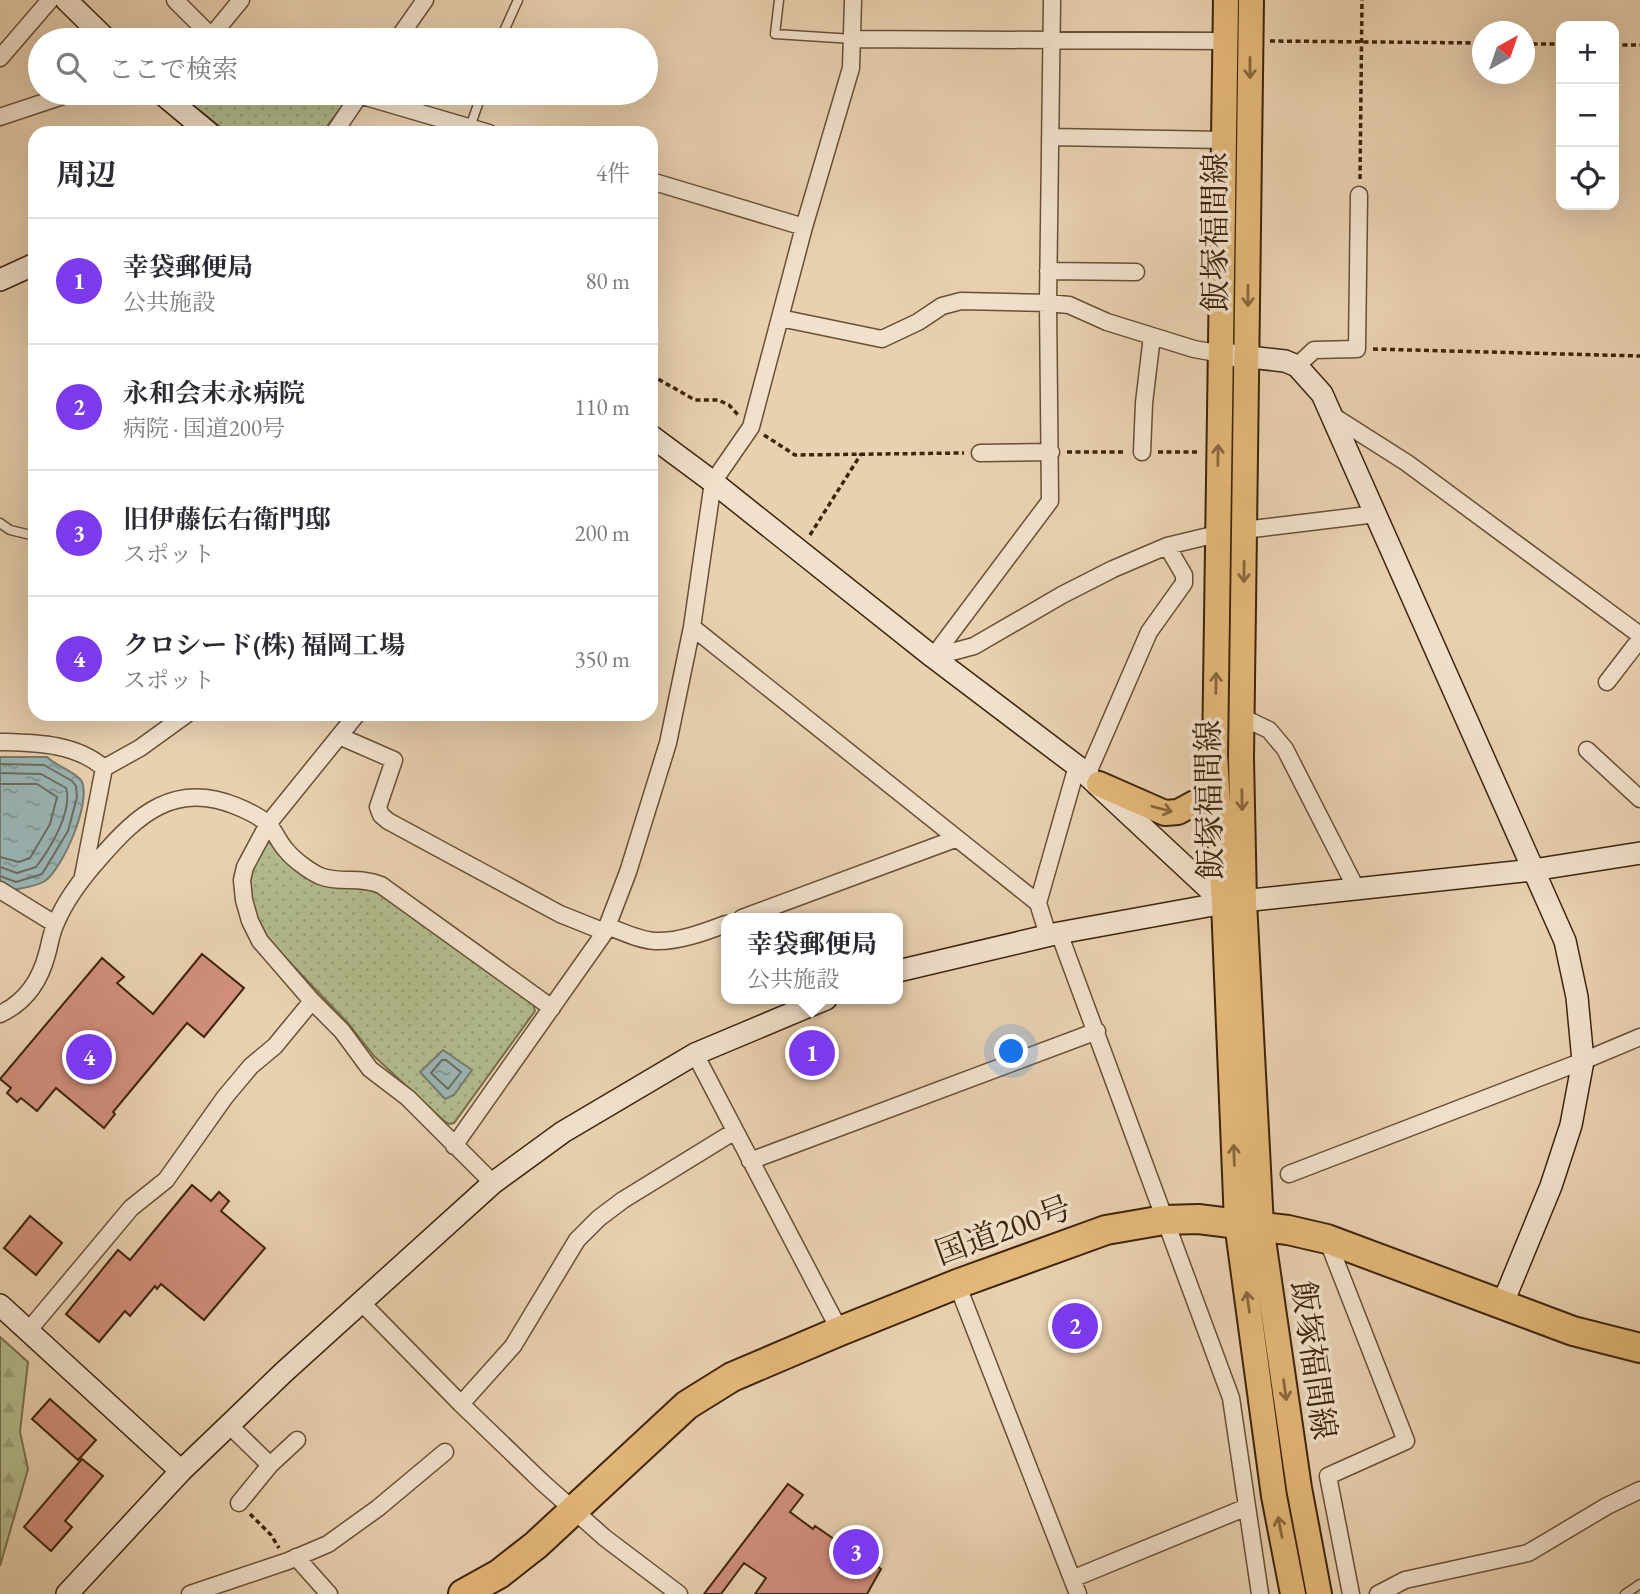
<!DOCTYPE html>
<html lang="ja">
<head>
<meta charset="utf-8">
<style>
  :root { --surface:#fff; --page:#f2f2f3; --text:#2b2b33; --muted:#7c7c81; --line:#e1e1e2; --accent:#7c3aed }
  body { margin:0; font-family:"EB Garamond","Noto Serif JP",serif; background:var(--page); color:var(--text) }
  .controls { position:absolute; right:21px; top:21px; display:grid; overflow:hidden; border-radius:14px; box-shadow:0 7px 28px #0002 }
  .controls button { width:63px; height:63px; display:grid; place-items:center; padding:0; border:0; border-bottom:2px solid var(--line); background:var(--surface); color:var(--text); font:35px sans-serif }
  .compass { position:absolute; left:1472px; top:21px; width:63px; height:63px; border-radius:50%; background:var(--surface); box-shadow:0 7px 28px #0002; rotate:40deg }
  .you { position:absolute; left:1012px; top:1052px; width:24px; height:24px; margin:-18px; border:5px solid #fff; border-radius:50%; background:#1a73e8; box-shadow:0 0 0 10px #1a73e833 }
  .badge { display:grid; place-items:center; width:46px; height:46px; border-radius:50%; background:var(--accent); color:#fff; font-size:23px; font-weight:700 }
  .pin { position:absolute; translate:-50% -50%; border:4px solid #fff; box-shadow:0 2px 7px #0006 }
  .popup { position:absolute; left:721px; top:913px; width:182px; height:91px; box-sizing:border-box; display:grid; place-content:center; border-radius:14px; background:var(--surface); filter:drop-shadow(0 2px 5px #0005); font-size:23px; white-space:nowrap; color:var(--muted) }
  .popup b { font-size:26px; color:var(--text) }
  .popup::after { content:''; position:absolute; left:50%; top:100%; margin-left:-14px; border:14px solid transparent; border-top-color:var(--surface) }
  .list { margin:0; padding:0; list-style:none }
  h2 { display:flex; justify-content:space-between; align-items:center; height:91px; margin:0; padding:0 28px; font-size:30px }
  h2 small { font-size:23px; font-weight:400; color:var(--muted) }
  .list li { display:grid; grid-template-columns:46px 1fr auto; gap:21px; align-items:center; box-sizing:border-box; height:126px; padding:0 28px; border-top:2px solid var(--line) }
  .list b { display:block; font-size:26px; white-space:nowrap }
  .list p { margin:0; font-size:23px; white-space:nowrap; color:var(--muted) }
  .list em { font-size:23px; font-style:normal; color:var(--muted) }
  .icon { flex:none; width:38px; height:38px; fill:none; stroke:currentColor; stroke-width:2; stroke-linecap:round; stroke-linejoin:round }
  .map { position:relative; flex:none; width:1640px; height:1594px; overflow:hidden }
  .search { position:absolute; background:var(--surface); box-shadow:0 7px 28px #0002; left:28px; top:28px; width:630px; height:77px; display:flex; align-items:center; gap:18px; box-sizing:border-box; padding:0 24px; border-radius:38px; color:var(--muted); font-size:26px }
  .panel { position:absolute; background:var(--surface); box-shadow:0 7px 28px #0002; left:28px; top:126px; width:630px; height:595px; border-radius:21px }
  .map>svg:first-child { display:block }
  .grass { fill:url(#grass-dots); stroke:#78704c; stroke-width:2 }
  .forest { fill:url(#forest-firs); stroke:#78704c; stroke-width:2 }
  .water { fill:url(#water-ripples); stroke:#757b70; stroke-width:2 }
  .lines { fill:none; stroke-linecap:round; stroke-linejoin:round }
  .shore { stroke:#6c6c60; stroke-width:2 }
  .building { fill:#d18f7c; stroke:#3e240b; stroke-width:2 }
  .lane-casing { stroke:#694f34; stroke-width:11 }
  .street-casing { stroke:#694f34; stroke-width:19 }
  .secondary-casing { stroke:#3e240b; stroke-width:24 }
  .primary-casing { stroke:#3e240b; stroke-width:28 }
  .highway-casing { stroke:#3e240b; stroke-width:32 }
  .path { stroke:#3e240b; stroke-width:3.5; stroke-dasharray:5 3.5; stroke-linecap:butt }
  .lane { stroke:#f1e1cc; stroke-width:8 }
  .street { stroke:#f1e1cc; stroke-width:16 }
  .secondary { stroke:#f1e1cc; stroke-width:21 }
  .primary { stroke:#e4b878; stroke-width:24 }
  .highway { stroke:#e4b878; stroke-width:28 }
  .oneway { stroke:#89673c }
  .labels { text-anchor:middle; stroke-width:7; stroke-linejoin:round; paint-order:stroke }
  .street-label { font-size:32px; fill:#3e240b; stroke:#f1e1cc }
</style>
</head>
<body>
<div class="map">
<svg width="1640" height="1594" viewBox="0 0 1640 1594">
  <defs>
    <pattern id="grass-dots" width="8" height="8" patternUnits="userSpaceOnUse" patternTransform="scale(1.75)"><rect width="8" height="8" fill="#b3bc8e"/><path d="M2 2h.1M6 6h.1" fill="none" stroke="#9ba179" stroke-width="1.8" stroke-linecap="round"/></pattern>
    <pattern id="forest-firs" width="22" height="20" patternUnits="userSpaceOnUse" patternTransform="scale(1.75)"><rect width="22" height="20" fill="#b3bc8e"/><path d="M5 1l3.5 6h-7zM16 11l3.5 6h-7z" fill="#9ba179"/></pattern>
    <pattern id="water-ripples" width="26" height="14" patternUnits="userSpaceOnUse" patternTransform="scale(1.75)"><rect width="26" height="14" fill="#9ab5b4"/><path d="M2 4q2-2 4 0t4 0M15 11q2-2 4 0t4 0" fill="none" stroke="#7f9391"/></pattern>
  </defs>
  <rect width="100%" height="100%" fill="#e9d1b0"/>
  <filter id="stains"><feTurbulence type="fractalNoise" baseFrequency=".00286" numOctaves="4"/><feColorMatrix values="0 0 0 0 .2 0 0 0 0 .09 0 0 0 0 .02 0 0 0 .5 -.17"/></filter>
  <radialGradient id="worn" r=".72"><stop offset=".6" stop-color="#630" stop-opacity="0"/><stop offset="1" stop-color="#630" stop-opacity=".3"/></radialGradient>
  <path class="grass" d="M 180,93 L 304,93 L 312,99 L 319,93 L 329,93 L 343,105 L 322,133 L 228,133 L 185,99 Z
    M 269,835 L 284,858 L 365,883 L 532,1000 L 535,1011 L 454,1123 L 449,1124 L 443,1120 L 374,1056 L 347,1022 L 270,942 L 260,925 L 253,907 L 250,883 L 251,870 Z"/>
  <path class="forest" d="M 0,1337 L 28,1362 L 20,1432 L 28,1469 L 0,1566 Z"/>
  <path class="water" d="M 0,757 L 47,757 C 56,766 78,773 82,782 C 91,803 63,868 45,881 C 37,886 23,888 14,890 L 0,881 Z
    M 443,1050 L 472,1070 L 454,1095 L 445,1099 L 420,1072 Z"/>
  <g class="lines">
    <path class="shore" d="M 0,764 L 44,765 L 72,781 L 76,786 L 77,797 L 68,831 L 42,874 L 16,882 L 0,876
      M 0,773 L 41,774 L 66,788 C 73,811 50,849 36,867 L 17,873 L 0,867
      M 0,784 L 37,784 L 57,797 L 50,824 L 30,858 L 19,862 L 0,857
      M 442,1060 L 446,1060 L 461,1072 L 448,1089 L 431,1073 Z"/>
  </g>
  <path class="building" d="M 202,954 L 244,988 L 204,1037 L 187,1023 L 113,1112 L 115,1114 L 104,1128 L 56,1088 L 37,1111 L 21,1098 L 17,1102 L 7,1093 L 11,1088 L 0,1079 L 102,958 L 124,977 L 117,983 L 153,1014 Z
    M 192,1185 L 211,1201 L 219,1192 L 229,1201 L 221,1211 L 265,1248 L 204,1320 L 161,1284 L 157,1289 L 155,1286 L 130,1316 L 125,1311 L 99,1342 L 66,1314 L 118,1250 L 130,1260 Z
    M 30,1216 L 62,1243 L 36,1275 L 4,1248 Z
    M 50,1399 L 96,1440 L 78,1460 L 32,1419 Z
    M 82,1459 L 103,1476 L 65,1521 L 72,1527 L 51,1551 L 24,1527 Z
    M 788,1484 L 803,1495 L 790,1512 L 813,1529 L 815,1526 L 850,1550 L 852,1548 L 881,1569 L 867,1594 L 755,1594 L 766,1578 L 744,1563 L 721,1594 L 704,1594 Z"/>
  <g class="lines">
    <g class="lane-casing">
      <path id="lane" d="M 779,0 L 775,34 L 853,39
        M 500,40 L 518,0
        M 470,127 L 482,93
        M 0,523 L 10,530 L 35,536
        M 1625,1594 L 1640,1584"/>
    </g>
    <g class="street-casing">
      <path id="street" d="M 175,0 L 211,36
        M 853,39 L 1226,41
        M 208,40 L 241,0
        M 397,40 L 425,0
        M 0,58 L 50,0
        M 359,95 L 489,133
        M 0,117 L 72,93
        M 334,133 L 361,93
        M 1050,137 L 1224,140
        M 651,181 L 804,227
        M 1048,271 L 1136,272
        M 780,318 L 882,339 L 918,322 L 942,306 L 961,301 L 1048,303 L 1069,305 L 1107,322 L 1194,349 L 1222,354
        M 1297,366 L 1314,350 L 1357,349 L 1359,195
        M 1330,414 L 1407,463 L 1640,635
        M 1142,452 L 1144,403 L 1152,336
        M 980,453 L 1051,452
        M 1244,530 L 1376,514
        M 692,627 L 1038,903 L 1048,935
        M 933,657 L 1050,501 L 1048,303 L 1052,0
        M 933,657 L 974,646 L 1062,595 L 1113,569 L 1167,546 L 1217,534
        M 1607,682 L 1640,639
        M 357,714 L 268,824 L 245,867 L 242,880 L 244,900 L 250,921 L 260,941 L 312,1001 L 342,1031 L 370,1069 L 408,1098 L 493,1183
        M 1242,717 L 1269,730 L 1285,749 L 1357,890
        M 339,736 L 394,760 L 378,807 L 381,815 L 388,821 L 560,914 L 605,932
        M 0,742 C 36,743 75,743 104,768
        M 1587,750 L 1640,799
        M 1087,775 L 1149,632 L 1184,583 L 1184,575 L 1167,546
        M 83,876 L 104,768 L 140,748 L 187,714
        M 0,890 L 55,924
        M 1038,903 L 1077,766
        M 742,918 L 955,839
        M 607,926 C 623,932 639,940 655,941 C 678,942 705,932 726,924
        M 1059,933 L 1231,1398 L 1260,1594
        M 0,1014 C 26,1002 40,981 47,954 C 50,944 51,933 56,923 C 66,899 83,877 100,858 C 138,814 175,781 236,806 C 246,810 260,817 268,824 C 275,831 279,843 286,850 C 293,859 309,871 320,876 C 340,884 360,876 381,885 L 552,1008
        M 695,1054 L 840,1331
        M 454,1146 L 605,932 L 628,872 L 668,743 L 692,627 L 713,482 L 751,427 L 804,227 L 851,68 L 853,0
        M 750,1161 L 1097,1031
        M 1289,1174 L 1583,1061 L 1640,1037
        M 1327,1239 L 1406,1441 L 1328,1476 L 1351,1594
        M 957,1284 L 1078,1594
        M 362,1303 L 461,1404 L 542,1482 L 605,1538 L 679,1594
        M 28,1331 L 131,1208 L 166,1180 L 225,1097 L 251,1066 L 275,1046 L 312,1001
        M 461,1404 L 513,1346 L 577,1240 L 599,1218 L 623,1200 L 735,1131
        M 229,1425 L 270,1465 L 239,1503
        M 270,1465 L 297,1440
        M 296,1557 L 329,1594
        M 1072,1579 L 1247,1507
        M 190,1594 L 288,1561 L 328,1544 L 378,1508 L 445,1452
        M 1378,1594 L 1405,1580 L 1528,1553 L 1607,1506 L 1640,1490"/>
    </g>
    <g class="secondary-casing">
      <path id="secondary" d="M 66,0 L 107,40
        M 161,93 L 209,133
        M 0,280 L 35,264
        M 1231,355 L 1285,361 L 1297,366 L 1322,394 L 1565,941 L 1577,997 L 1583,1061 L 1571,1125 L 1551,1186 L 1502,1305
        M 651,436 L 713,482 L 933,657 L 1077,766 L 1224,903
        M 898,971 L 1059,933 L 1224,903 L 1533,870 L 1640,853
        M 0,1305 L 181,1471
        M 67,1594 L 181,1471 L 229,1425 L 284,1372 L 493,1183 L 563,1132 L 695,1054 L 826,999"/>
    </g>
    <g class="primary-casing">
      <path id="primary" d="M 1226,0 L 1215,755 L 1224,903 L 1237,1223 L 1274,1496 L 1293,1594
        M 1251,0 L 1241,758 L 1244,902 L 1261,1226 L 1299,1488 L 1319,1594
        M 1099,784 L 1165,813 L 1178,812 L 1202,799 L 1209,788 L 1212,771"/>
    </g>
    <g class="highway-casing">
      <path id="highway" d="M 463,1594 L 499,1574 L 536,1545 L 687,1405 L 732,1377 L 840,1331 L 957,1284 L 1106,1230 L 1164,1220 L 1198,1219 L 1288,1230 L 1327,1239 L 1573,1331 L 1640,1348"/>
    </g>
    <path class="path" d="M 1270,41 L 1482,43
      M 1524,44 L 1561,44
      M 1614,45 L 1640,45
      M 1360,179 L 1362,0
      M 1373,349 L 1640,356
      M 651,375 L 695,400 L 718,400 L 729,405 L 739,416
      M 764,435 L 795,455 L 964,453
      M 1067,452 L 1125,452
      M 1158,452 L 1199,452
      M 810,535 L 861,454
      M 250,1514 L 271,1535 L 279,1548"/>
    <use href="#lane" class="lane"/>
    <use href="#street" class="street"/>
    <use href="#secondary" class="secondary"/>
    <use href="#primary" class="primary"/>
    <use href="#highway" class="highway"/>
  </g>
  <defs><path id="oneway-shaft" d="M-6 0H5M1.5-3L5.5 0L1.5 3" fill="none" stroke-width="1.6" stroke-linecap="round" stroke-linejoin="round" transform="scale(1.75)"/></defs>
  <g class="oneway">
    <use href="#oneway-shaft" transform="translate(1250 68) rotate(90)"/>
    <use href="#oneway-shaft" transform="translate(1248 296) rotate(90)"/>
    <use href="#oneway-shaft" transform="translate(1218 455) rotate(-89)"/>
    <use href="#oneway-shaft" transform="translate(1244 572) rotate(91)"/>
    <use href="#oneway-shaft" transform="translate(1216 683) rotate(-89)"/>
    <use href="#oneway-shaft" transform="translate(1242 800) rotate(89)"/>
    <use href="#oneway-shaft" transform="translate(1162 809) rotate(15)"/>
    <use href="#oneway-shaft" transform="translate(1234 1155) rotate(-92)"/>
    <use href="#oneway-shaft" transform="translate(1248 1302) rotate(-98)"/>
    <use href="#oneway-shaft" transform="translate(1285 1390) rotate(82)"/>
    <use href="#oneway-shaft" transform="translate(1280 1527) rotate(-101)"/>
  </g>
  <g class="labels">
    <g class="street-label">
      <text transform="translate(1215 232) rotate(-90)" y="11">飯塚福間線</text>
      <text transform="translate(1209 800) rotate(-91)" y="11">飯塚福間線</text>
      <text transform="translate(1003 1230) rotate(-20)" y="11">国道200号</text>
      <text transform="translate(1314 1360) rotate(82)" y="11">飯塚福間線</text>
    </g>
  </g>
  <rect width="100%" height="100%" filter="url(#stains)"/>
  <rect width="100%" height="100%" fill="url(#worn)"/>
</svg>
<div class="controls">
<button>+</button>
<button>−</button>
<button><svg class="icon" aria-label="locate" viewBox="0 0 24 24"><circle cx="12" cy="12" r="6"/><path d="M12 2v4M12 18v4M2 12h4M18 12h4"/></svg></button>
</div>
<svg class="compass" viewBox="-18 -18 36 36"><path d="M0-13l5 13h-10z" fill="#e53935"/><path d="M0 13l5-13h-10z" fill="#7c7c81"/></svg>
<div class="you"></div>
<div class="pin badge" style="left:812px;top:1053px">1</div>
<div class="popup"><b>幸袋郵便局</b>公共施設</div>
<div class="pin badge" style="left:1075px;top:1326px">2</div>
<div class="pin badge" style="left:856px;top:1552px">3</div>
<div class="pin badge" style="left:89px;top:1057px">4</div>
<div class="search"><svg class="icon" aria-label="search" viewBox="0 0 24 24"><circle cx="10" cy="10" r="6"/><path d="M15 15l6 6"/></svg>ここで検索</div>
<section class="panel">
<h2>周辺<small>4件</small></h2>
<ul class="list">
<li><span class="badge">1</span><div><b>幸袋郵便局</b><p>公共施設</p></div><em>80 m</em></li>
<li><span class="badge">2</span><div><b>永和会末永病院</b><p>病院 · 国道200号</p></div><em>110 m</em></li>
<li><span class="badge">3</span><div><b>旧伊藤伝右衛門邸</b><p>スポット</p></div><em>200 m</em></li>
<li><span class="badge">4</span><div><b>クロシード(株) 福岡工場</b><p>スポット</p></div><em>350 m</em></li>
</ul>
</section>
</div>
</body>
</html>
